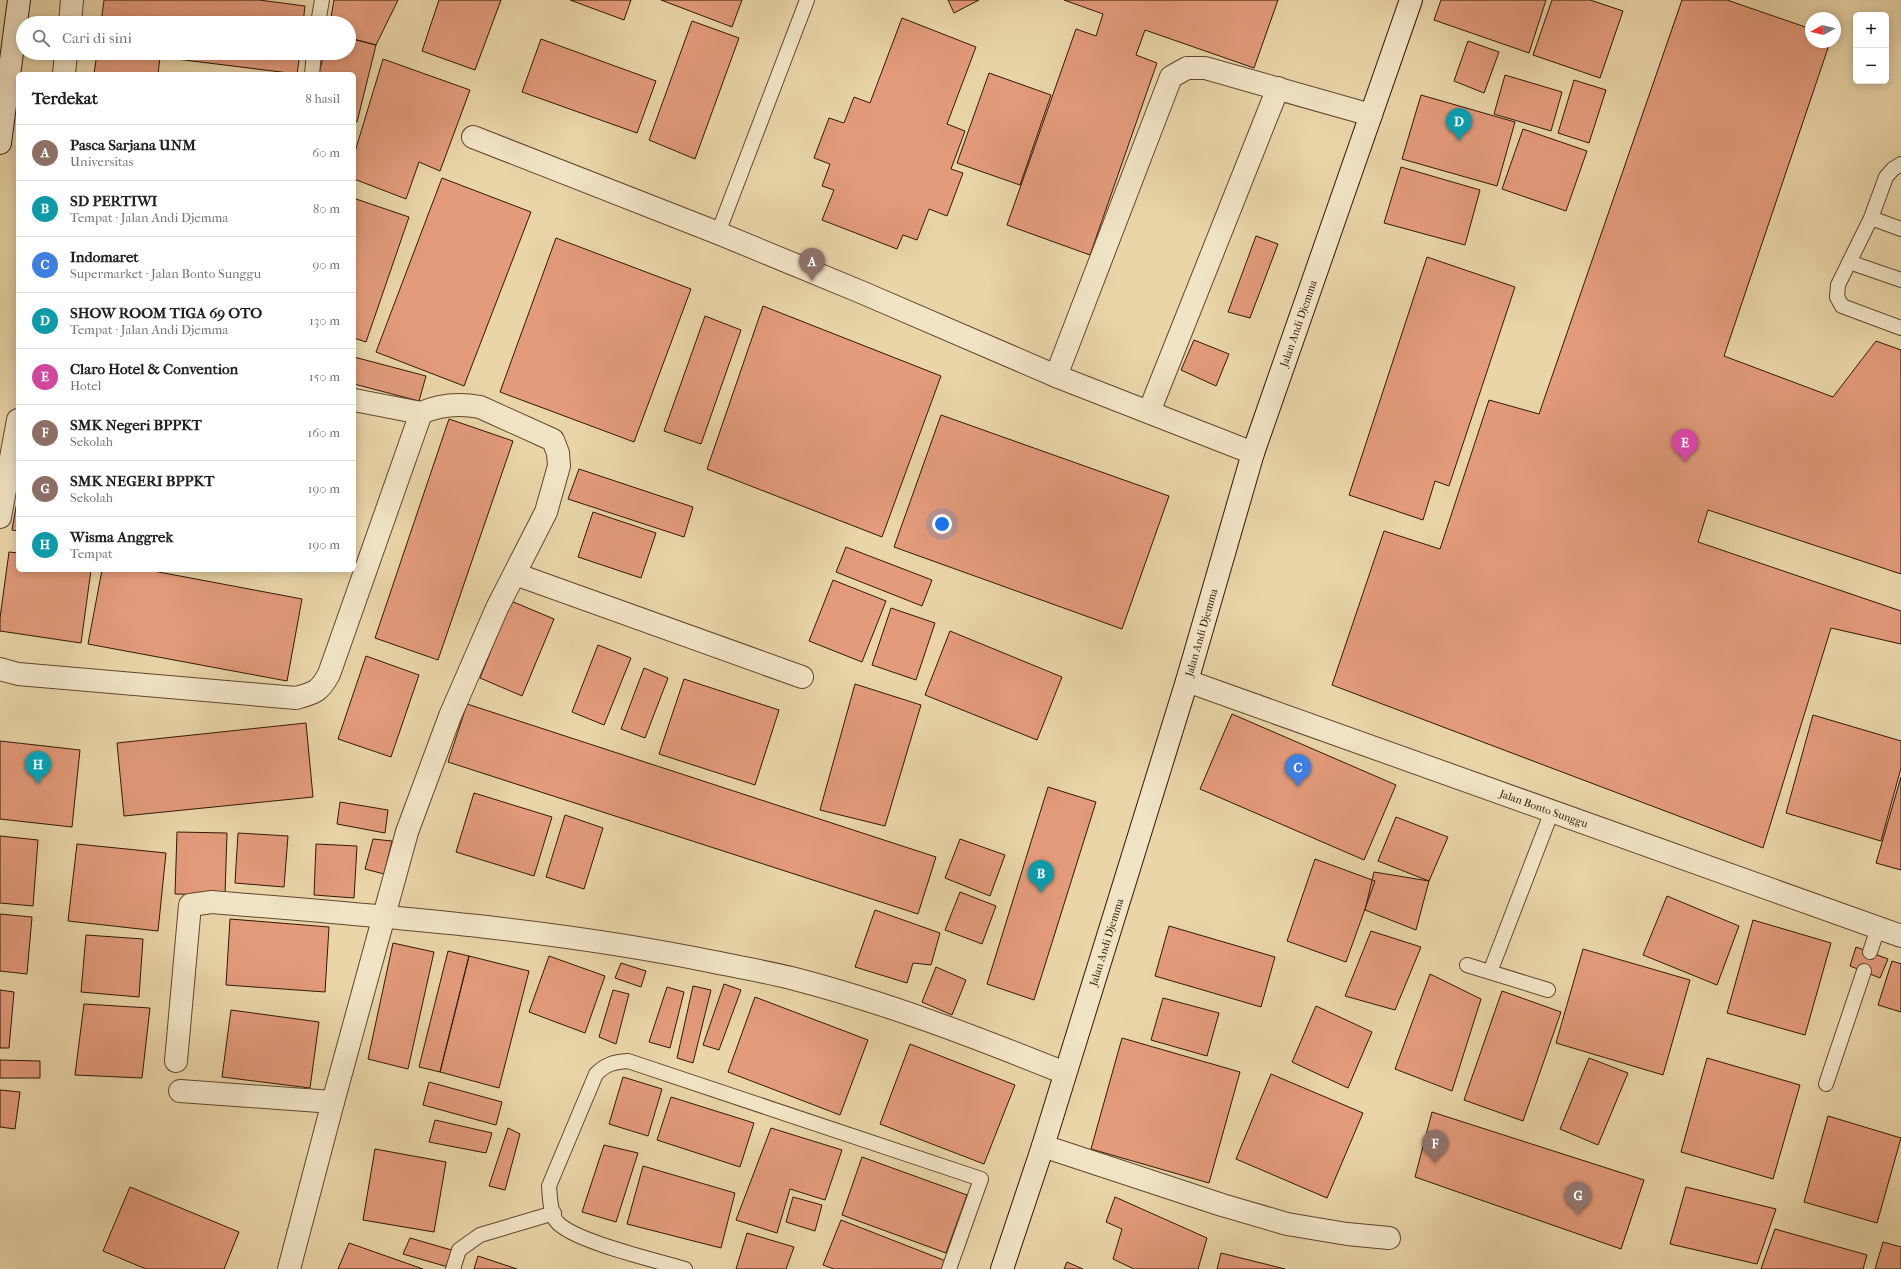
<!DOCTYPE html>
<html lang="id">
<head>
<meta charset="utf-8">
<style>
  :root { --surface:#fff; --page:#f6f6f6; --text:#202124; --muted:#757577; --line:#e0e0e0; --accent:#8f2418 }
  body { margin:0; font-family:"IM FELL French Canon",serif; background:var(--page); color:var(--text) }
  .controls { position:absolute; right:12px; top:12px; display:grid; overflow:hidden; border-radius:6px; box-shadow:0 2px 10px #0003 }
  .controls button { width:36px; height:36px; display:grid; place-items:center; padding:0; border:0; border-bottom:1px solid var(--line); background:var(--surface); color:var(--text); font:20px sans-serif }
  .compass { position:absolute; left:1805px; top:12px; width:36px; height:36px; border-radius:50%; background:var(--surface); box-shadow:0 2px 10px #0003; rotate:262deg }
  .you { position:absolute; left:942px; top:524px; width:14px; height:14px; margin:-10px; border:3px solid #fff; border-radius:50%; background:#1a73e8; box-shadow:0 0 0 6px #1a73e833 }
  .badge { display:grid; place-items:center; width:26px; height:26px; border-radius:50%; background:var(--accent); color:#fff; font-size:13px; font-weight:700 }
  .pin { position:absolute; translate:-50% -33px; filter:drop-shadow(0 1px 2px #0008) }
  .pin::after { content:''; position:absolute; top:21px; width:14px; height:12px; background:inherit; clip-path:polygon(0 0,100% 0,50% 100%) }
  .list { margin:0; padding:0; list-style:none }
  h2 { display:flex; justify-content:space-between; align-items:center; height:52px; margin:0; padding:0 16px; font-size:17px }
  h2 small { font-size:13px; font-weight:400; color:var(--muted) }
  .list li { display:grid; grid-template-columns:26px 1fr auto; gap:12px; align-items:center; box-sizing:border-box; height:56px; padding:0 16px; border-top:1px solid var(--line) }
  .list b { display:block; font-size:15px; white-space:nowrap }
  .list p { margin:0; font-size:13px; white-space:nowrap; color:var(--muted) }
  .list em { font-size:13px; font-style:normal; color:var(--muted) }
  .icon { flex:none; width:22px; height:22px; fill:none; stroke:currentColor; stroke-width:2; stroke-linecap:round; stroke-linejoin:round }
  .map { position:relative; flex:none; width:1901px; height:1269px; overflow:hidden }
  .search { position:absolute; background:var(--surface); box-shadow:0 2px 10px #0003; left:16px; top:16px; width:340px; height:44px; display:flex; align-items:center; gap:10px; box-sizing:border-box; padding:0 14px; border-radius:22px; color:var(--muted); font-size:15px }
  .panel { position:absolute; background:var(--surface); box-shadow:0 2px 10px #0003; left:16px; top:72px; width:340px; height:500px; border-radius:6px }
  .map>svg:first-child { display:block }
  .building { fill:#e39b7b; stroke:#321706 }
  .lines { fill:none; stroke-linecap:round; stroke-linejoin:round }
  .lane-casing { stroke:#60462e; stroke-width:16 }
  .street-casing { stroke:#60462e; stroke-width:24 }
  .secondary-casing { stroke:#321706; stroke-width:24 }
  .lane { stroke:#f1e4c6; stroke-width:14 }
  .street { stroke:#f1e4c6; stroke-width:22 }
  .secondary { stroke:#f1e4c6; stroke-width:22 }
  .labels { text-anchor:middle; stroke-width:3.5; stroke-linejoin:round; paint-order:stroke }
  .street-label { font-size:11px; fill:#321706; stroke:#f1e4c6 }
</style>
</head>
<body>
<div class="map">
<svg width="1901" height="1269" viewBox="0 0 1901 1269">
  <rect width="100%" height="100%" fill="#e9d5a8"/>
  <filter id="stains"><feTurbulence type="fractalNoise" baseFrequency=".005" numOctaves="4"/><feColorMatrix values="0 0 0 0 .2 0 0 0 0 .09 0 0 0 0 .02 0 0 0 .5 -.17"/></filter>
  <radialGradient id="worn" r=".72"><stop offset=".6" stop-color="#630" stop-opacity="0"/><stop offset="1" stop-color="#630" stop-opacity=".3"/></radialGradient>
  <path class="building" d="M 104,0 L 259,0 L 305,6 L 303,23 L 101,23 Z
    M 334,0 L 398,0 L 376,45 L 349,38 L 349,23 L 330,23 Z
    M 439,0 L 501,0 L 475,70 L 422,51 Z
    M 570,0 L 631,0 L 624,20 Z
    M 661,0 L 742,0 L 732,27 Z
    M 948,0 L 979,0 L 954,13 Z
    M 1064,0 L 1278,0 L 1254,68 L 1145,30 L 1136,55 L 1157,63 L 1090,255 L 1007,225 L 1076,29 L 1096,36 L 1103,14 Z
    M 1441,0 L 1546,0 L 1529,53 L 1434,20 Z
    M 1552,0 L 1590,0 L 1623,11 L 1600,78 L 1533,55 Z
    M 1682,0 L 1727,0 L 1811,29 L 1811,42 L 1830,42 L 1724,356 L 1833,397 L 1876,341 L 1901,350 L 1901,574 L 1708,510 L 1698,542 L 1901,611 L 1901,644 L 1831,628 L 1763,848 L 1332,685 L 1384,531 L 1440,549 L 1489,400 L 1539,414 Z
    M 902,18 L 976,47 L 947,124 L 965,131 L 951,169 L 963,173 L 947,216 L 929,209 L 917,240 L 903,235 L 897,249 L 822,220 L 834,190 L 822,186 L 830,164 L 814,158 L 829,118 L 844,123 L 854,97 L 870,103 Z
    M 692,21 L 739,38 L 695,159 L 649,140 Z
    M 349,38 L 376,45 L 357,122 L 354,121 L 354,74 L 319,74 L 324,53 L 349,53 Z
    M 541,39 L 656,81 L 637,133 L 522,92 Z
    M 1468,41 L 1499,52 L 1484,93 L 1454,81 Z
    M 97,53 L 300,53 L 297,74 L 160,57 L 158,74 L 94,74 Z
    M 383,59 L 470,90 L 440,171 L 419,162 L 406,199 L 354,179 L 354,155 Z
    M 989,73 L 1051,95 L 1020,185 L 957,163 Z
    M 1505,75 L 1562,92 L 1551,131 L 1494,114 Z
    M 1574,80 L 1606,90 L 1589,143 L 1558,133 Z
    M 1421,95 L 1515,122 L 1497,186 L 1402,159 Z
    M 1523,129 L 1587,151 L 1566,211 L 1502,189 Z
    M 1401,167 L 1480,190 L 1465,245 L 1384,223 Z
    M 442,178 L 531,212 L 464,386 L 376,352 Z
    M 356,199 L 409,217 L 366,342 L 354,338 L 354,206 Z
    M 1256,236 L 1278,244 L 1250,318 L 1228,312 Z
    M 556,238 L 691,289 L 634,442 L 500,392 Z
    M 1427,257 L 1515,287 L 1449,486 L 1435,481 L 1423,520 L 1349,495 Z
    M 763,306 L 941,376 L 882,537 L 707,469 Z
    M 705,316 L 741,330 L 701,444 L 664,431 Z
    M 1194,340 L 1229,354 L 1216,386 L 1181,370 Z
    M 354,357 L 426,376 L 419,401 L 354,384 Z
    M 941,415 L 1169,496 L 1122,629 L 894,547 Z
    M 449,419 L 513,441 L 438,660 L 375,638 Z
    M 579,469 L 693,507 L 684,537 L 568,499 Z
    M 18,496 L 18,531 L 12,530 Z
    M 593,512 L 656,533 L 641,578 L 578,557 Z
    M 846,547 L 932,580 L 922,606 L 836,572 Z
    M 9,552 L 18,553 L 18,570 L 91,570 L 81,643 L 0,631 L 0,618 Z
    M 102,570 L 148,570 L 302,599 L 287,681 L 88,644 Z
    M 833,580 L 886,601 L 862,662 L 809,641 Z
    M 511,601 L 554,619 L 522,696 L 480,678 Z
    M 891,608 L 935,623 L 916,680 L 872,665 Z
    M 950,631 L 1062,677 L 1037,740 L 925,695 Z
    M 598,645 L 631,658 L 604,725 L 572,712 Z
    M 366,656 L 419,675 L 391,757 L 338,739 Z
    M 644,668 L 668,678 L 645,738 L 621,729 Z
    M 684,679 L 779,710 L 755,785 L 659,754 Z
    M 855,684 L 921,705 L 885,826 L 820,810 Z
    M 467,704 L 936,857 L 918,914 L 448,762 Z
    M 1232,714 L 1396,785 L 1364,860 L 1200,789 Z
    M 1813,715 L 1901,741 L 1901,768 L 1881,841 L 1786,813 Z
    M 306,723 L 313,797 L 124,816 L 117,743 Z
    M 0,741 L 80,750 L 72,827 L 0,819 Z
    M 1901,777 L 1901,870 L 1876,863 Z
    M 1048,787 L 1096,802 L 1034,1000 L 987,984 Z
    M 474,793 L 552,817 L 534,876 L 456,852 Z
    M 340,802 L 388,810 L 385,833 L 337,824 Z
    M 565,815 L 603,828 L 584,889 L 546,877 Z
    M 1396,817 L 1448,837 L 1429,881 L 1378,861 Z
    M 177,832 L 227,833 L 225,895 L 175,894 Z
    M 238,833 L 288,836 L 284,887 L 235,883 Z
    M 0,836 L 38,840 L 33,906 L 0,903 Z
    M 373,839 L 392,841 L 384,874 L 365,869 Z
    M 960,839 L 1005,855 L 990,896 L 945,878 Z
    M 77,844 L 166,853 L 158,931 L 68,921 Z
    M 316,844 L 357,846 L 354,898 L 314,895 Z
    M 1315,859 L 1375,881 L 1346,962 L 1287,941 Z
    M 1374,872 L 1429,881 L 1416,930 L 1365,910 Z
    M 960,892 L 996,906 L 982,944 L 945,930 Z
    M 1667,896 L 1739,926 L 1717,985 L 1643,955 Z
    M 875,910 L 940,933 L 931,965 L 913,963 L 907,983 L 855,967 Z
    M 0,914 L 32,917 L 27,974 L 0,971 Z
    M 230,919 L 329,927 L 325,992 L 226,985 Z
    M 1753,920 L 1831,943 L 1805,1035 L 1727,1013 Z
    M 1169,926 L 1275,957 L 1261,1007 L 1155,976 Z
    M 1371,931 L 1421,947 L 1395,1010 L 1345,996 Z
    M 86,935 L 143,939 L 139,997 L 81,992 Z
    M 393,943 L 434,952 L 408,1069 L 368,1059 Z
    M 1856,947 L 1888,959 L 1880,978 L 1850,966 Z
    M 1583,949 L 1690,980 L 1663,1075 L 1556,1043 Z
    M 448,951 L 469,956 L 440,1072 L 419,1067 Z
    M 469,956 L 529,971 L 499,1088 L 440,1072 Z
    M 549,956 L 605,976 L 585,1033 L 529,1012 Z
    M 1892,961 L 1901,964 L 1901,1012 L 1878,1005 Z
    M 621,963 L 646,971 L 641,987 L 615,978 Z
    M 936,967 L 966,980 L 952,1015 L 922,1002 Z
    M 1430,974 L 1481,999 L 1452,1091 L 1395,1069 Z
    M 724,984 L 741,990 L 719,1050 L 703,1045 Z
    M 693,986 L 711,990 L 693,1063 L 677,1058 Z
    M 667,987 L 684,992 L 670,1048 L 649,1042 Z
    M 0,990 L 14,992 L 9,1048 L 0,1048 Z
    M 613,990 L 629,994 L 616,1044 L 599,1037 Z
    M 1502,991 L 1561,1012 L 1523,1121 L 1464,1100 Z
    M 755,997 L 868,1040 L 840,1115 L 728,1072 Z
    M 1163,998 L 1219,1013 L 1207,1056 L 1151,1040 Z
    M 84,1004 L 150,1008 L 142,1078 L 75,1075 Z
    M 1316,1006 L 1372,1032 L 1348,1088 L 1292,1062 Z
    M 231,1010 L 319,1022 L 310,1088 L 222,1077 Z
    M 1122,1038 L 1240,1072 L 1209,1183 L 1091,1149 Z
    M 910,1044 L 1015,1085 L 984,1164 L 880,1124 Z
    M 1589,1058 L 1628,1073 L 1598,1145 L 1560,1129 Z
    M 1707,1058 L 1800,1085 L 1773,1179 L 1681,1152 Z
    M 0,1060 L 40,1061 L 40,1078 L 0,1078 Z
    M 1271,1074 L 1363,1113 L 1327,1198 L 1236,1159 Z
    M 623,1077 L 662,1089 L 648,1136 L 609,1124 Z
    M 429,1082 L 502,1102 L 496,1125 L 423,1105 Z
    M 0,1090 L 20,1092 L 15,1129 L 0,1127 Z
    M 671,1097 L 754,1123 L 740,1167 L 657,1140 Z
    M 1432,1112 L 1644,1180 L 1621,1249 L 1415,1177 Z
    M 1828,1116 L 1901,1138 L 1877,1223 L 1804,1202 Z
    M 435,1120 L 492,1133 L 486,1153 L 429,1142 Z
    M 508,1128 L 520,1134 L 505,1190 L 489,1186 Z
    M 771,1128 L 842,1150 L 825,1200 L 790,1189 L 777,1233 L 736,1220 Z
    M 604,1145 L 638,1153 L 616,1222 L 582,1212 Z
    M 375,1149 L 446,1162 L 434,1232 L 363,1220 Z
    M 862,1157 L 967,1195 L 946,1253 L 842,1215 Z
    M 643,1166 L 735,1193 L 721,1248 L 627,1224 Z
    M 130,1187 L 239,1232 L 224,1269 L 146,1269 L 103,1251 Z
    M 1686,1187 L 1776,1209 L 1757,1264 L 1670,1244 Z
    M 793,1197 L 822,1205 L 815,1231 L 786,1222 Z
    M 1115,1197 L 1207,1238 L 1198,1269 L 1134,1269 L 1113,1259 L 1122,1229 L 1106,1222 Z
    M 841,1220 L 946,1261 L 943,1269 L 834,1269 L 823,1265 Z
    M 1775,1229 L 1867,1255 L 1863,1269 L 1761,1269 Z
    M 747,1233 L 794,1247 L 786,1269 L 736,1269 Z
    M 410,1238 L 455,1251 L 448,1267 L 403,1254 Z
    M 1883,1242 L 1901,1247 L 1901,1269 L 1875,1269 Z
    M 349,1243 L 423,1269 L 338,1269 Z
    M 1221,1253 L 1285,1269 L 1217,1269 Z
    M 478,1256 L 517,1269 L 474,1269 Z
    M 1067,1262 L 1083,1269 L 1064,1269 Z"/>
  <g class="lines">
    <g class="lane-casing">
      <path id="lane" d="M 318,23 L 322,0
        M 312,74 L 314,53
        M 1901,164 L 1893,169 L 1886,177 L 1871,218 L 1838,285 L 1837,297 L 1842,306 L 1901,328
        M 1871,218 L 1901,229
        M 718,233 L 807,0
        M 1849,262 L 1901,280
        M 1870,952 L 1878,928
        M 1467,965 L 1548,990
        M 1490,972 L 1552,811
        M 1826,1084 L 1864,971
        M 453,1269 L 459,1250 L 480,1235 L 554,1213
        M 685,1269 C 658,1261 573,1241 557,1222 C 550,1214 550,1197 549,1186 L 596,1074 C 606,1064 614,1062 628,1061 L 981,1179 L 949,1269"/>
    </g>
    <g class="street-casing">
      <g id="street">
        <path d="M 70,23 L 72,0"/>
        <path d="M 64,74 L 66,53"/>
        <path d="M 473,137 L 718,233 L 861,292 L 1056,376 L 1253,453"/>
        <path d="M 1056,376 L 1171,77 L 1187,68 L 1205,68 L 1371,115"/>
        <path d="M 354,400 L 421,413"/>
        <path d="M 1149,412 L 1278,88"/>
        <path d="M 0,517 L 18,420"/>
        <path d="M 515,574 L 802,677"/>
        <path d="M 0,669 L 18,674 L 296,698 C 315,693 320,691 329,674 L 421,413 C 441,404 459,403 480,407 L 553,440 L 558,453 L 559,466 L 546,512 L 497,608 L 450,716 L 407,832 L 333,1102 L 289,1269"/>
        <path id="s1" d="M 1187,681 L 1901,936"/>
        <path d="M 176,1061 L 190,905 L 212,902 C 380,916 548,928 714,962 C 739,967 766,972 791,978 C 885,1002 975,1037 1065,1073"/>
        <path d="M 180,1091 L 333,1102"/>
        <path d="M 1043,1146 L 1222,1205 L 1287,1224 L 1347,1234 L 1389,1238"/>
      </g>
    </g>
    <g class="secondary-casing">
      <g id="secondary">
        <path d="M 0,143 L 19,0"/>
        <path id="s2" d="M 1002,1269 L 1043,1146 L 1187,681 L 1253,453 L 1411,0"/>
      </g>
    </g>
    <use href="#lane" class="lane"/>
    <use href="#street" class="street"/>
    <use href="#secondary" class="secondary"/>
  </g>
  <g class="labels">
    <g class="street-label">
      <text dy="4" stroke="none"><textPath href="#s2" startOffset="991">Jalan Andi Djemma</textPath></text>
      <text dy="4" stroke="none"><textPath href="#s2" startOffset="667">Jalan Andi Djemma</textPath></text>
      <text dy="4" stroke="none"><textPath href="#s1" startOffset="379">Jalan Bonto Sunggu</textPath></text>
      <text dy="4" stroke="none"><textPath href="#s2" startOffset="343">Jalan Andi Djemma</textPath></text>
    </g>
  </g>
  <rect width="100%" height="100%" filter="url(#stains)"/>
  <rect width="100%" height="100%" fill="url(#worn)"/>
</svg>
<div class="controls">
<button>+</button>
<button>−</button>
</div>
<svg class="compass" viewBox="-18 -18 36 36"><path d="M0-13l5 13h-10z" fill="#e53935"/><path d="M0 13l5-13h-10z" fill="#757577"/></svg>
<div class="you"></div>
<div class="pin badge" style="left:812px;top:281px;background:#8d6e63">A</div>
<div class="pin badge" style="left:1041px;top:893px;background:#0f9aa8">B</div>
<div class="pin badge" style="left:1298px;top:787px;background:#3f7fe0">C</div>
<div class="pin badge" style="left:1459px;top:141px;background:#0f9aa8">D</div>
<div class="pin badge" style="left:1685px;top:462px;background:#d1479c">E</div>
<div class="pin badge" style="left:1435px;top:1163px;background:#8d6e63">F</div>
<div class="pin badge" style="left:1578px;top:1215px;background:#8d6e63">G</div>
<div class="pin badge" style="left:38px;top:784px;background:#0f9aa8">H</div>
<div class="search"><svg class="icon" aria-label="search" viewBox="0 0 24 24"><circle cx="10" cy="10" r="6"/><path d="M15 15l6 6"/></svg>Cari di sini</div>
<section class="panel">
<h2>Terdekat<small>8 hasil</small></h2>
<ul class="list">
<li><span class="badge" style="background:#8d6e63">A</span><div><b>Pasca Sarjana UNM</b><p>Universitas</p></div><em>60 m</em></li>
<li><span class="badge" style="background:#0f9aa8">B</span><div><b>SD PERTIWI</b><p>Tempat · Jalan Andi Djemma</p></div><em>80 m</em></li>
<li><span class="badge" style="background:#3f7fe0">C</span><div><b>Indomaret</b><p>Supermarket · Jalan Bonto Sunggu</p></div><em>90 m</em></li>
<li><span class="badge" style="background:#0f9aa8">D</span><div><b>SHOW ROOM TIGA 69 OTO</b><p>Tempat · Jalan Andi Djemma</p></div><em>130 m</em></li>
<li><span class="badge" style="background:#d1479c">E</span><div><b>Claro Hotel &amp; Convention</b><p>Hotel</p></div><em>150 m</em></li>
<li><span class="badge" style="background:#8d6e63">F</span><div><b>SMK Negeri BPPKT</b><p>Sekolah</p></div><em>160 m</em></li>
<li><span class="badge" style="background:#8d6e63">G</span><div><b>SMK NEGERI BPPKT</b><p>Sekolah</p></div><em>190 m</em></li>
<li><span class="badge" style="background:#0f9aa8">H</span><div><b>Wisma Anggrek</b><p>Tempat</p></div><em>190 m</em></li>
</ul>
</section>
</div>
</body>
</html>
